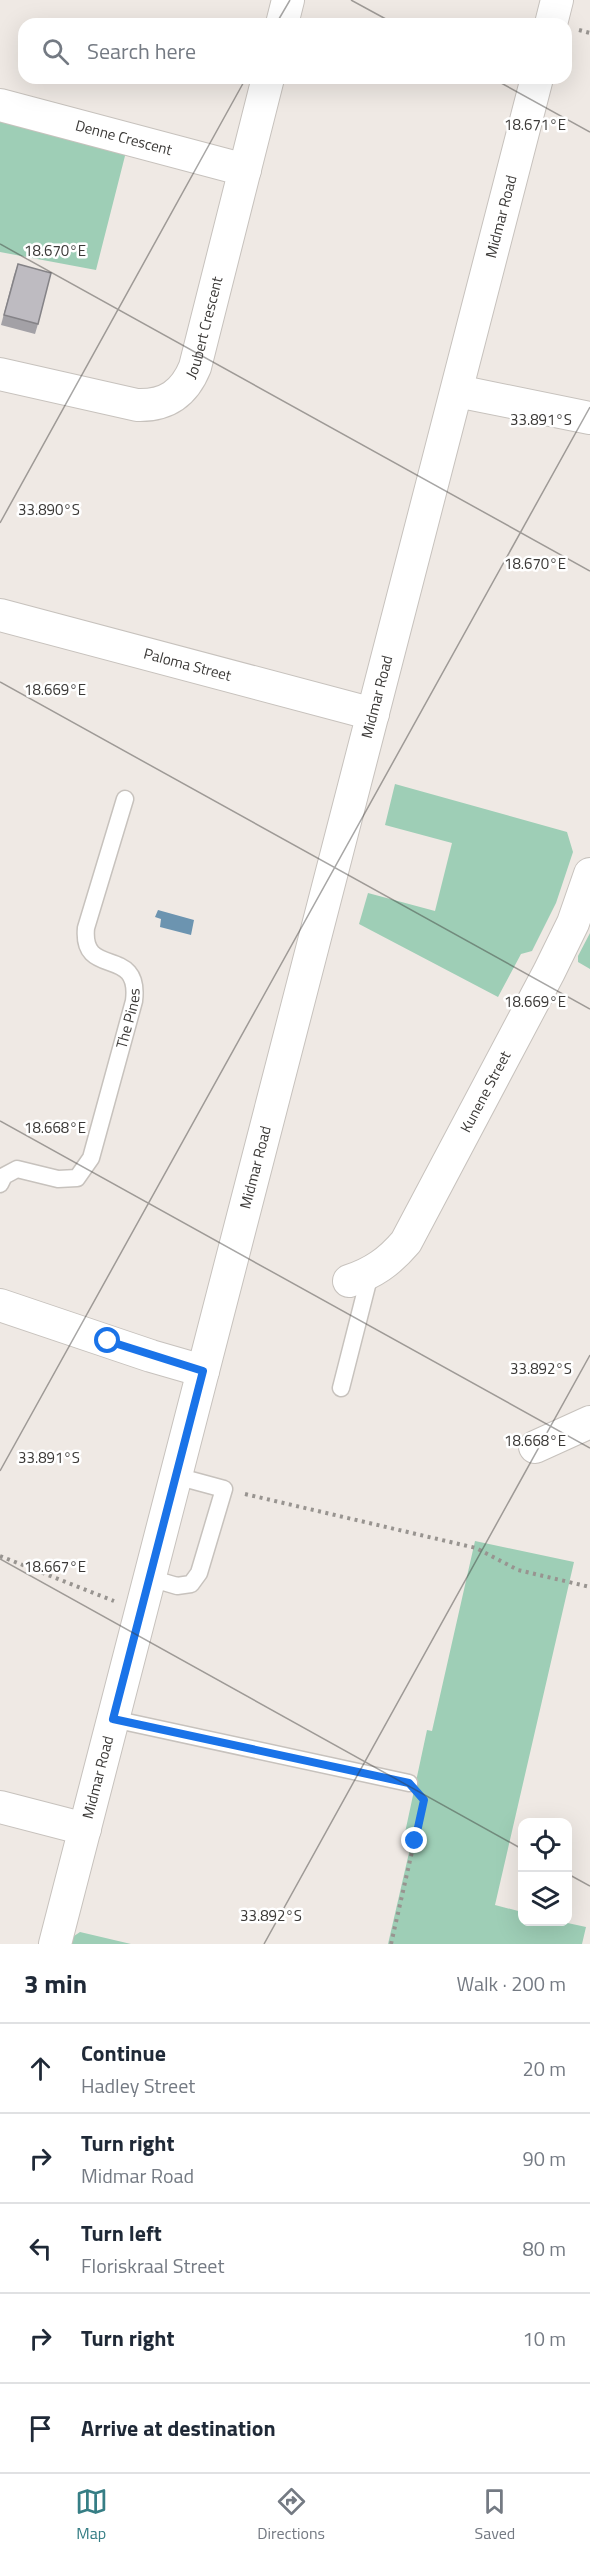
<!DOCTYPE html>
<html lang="en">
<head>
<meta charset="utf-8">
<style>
  :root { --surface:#fff; --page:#f6f6f7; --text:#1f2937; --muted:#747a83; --line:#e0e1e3; --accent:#367e85 }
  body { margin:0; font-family:"Titillium Web",sans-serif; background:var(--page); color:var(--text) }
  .controls { position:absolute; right:18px; bottom:18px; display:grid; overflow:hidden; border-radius:12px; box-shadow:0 6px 24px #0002 }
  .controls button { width:54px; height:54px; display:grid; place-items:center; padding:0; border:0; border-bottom:2px solid var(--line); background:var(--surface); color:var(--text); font:30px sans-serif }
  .stop { position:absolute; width:18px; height:18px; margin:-14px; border:4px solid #1a73e8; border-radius:50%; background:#fff }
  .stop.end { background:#1a73e8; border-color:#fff; box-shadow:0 2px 6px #0008 }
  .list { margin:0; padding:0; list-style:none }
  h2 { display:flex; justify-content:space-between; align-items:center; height:78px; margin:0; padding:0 24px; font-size:26px }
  h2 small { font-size:20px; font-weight:400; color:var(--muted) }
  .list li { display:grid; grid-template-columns:39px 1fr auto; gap:18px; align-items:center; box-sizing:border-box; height:90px; padding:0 24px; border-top:2px solid var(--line) }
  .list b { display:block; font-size:22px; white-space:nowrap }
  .list p { margin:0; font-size:20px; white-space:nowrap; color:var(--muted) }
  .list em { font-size:20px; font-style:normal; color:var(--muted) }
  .icon { flex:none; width:33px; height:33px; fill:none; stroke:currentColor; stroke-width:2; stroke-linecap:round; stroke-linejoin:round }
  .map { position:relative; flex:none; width:590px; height:1944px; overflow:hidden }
  .search { position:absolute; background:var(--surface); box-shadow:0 6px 24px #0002; left:18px; right:18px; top:18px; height:66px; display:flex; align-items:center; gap:15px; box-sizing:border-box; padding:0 21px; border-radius:18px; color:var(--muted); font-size:22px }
  .sheet { height:528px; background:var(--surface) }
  nav { display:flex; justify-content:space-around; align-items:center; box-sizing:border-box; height:84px; border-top:2px solid var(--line); background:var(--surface); font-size:16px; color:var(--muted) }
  nav a { display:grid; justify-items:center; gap:3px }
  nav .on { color:var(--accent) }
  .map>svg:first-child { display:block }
  .green { fill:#9eceb6 }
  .water { fill:#6c94b0 }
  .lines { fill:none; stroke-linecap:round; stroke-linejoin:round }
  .service-casing { stroke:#c7c2bd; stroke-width:19 }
  .minor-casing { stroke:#c7c2bd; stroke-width:34 }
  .path { stroke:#989490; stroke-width:4; stroke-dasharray:3 4.5; stroke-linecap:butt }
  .service { stroke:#fff; stroke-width:16 }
  .minor { stroke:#fff; stroke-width:32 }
  .wall { fill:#a3a1a6 }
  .building { fill:#bebbc1; stroke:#858387; stroke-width:1.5 }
  .route { stroke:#1a73e8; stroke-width:8 }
  .ticks { fill:none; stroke:#3b3937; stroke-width:1.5; stroke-opacity:0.45 }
  .labels { text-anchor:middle; stroke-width:5; stroke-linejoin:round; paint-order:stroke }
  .street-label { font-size:15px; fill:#3b3937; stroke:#fff }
  .ticks-label { font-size:15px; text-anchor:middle; fill:#3b3937; stroke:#fff; stroke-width:5; stroke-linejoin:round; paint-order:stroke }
</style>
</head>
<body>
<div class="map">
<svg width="590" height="1944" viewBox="0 0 590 1944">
  <rect width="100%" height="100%" fill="#efe9e4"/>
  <path class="green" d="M 0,116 L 127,148 L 96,270 L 0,252 Z
    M 395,784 L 567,832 L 573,852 L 556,903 L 532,951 L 521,954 L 498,997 L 359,924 L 368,893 L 435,911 L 452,843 L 385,825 Z
    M 590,933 L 590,969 L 578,962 L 578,956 Z
    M 475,1541 L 574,1562 L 495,1905 L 522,1912 L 522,1922 L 563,1922 L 586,1927 L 582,1944 L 388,1944 L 411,1844 L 403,1842 L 427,1730 L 432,1731 Z
    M 80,1932 L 131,1944 L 70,1944 L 71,1938 Z"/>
  <path class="water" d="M 158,910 L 194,920 L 191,935 L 160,927 L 161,919 L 155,917 Z"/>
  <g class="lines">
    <g class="service-casing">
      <g id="service">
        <path id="s1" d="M 0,1184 L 4,1176 L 17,1169 L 58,1179 L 77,1178 L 91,1158 L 134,1001 C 141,944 81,980 86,928 L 125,799"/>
        <path d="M 341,1388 L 370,1274"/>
        <path d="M 150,1578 L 177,1586 L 191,1584 L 199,1573 L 224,1489 L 176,1476"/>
        <path d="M 113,1719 L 409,1783"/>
      </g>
    </g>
    <g class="minor-casing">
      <g id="minor">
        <path d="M 282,24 L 288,0"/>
        <path d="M 551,24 L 557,0"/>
        <path id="s2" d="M 0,105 L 245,170"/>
        <path id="s3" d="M 0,374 L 137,405 C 166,406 184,394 195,367 L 268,78"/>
        <path d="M 457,391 L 590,418"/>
        <path id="s4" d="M 0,615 L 373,714"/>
        <path id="s5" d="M 349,1281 C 373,1273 389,1262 406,1242 L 549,972 L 573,923 L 590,874"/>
        <path d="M 0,1305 L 151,1356 L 203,1371"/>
        <path d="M 535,1447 L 590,1422"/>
        <path d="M 0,1807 L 85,1829"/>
        <path id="s6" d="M 55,1944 L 537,78"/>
      </g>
    </g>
    <path class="path" d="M 579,30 L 590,33
      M 245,1494 L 476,1548 L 518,1570 L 590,1587
      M 0,1556 L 114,1601
      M 391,1944 L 424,1799"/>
    <use href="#service" class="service"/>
    <use href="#minor" class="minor"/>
  </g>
  <path class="wall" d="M 18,264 L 38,324 L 35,334 L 1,325 L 14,275 Z"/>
  <path class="building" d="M 18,264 L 51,273 L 38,324 L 4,315 Z"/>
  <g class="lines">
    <path class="route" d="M 108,1341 L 203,1371 L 113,1719 L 409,1783 L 424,1800 L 415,1841"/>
  </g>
  <path class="ticks" d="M 351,0 L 395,24M 276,24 L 290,0M 492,78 L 590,132M 0,244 L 590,571M 0,523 L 246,78M 0,682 L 590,1009M 0,1121 L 590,1448M 0,1471 L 590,407M 0,1559 L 522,1849M 568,1874 L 590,1886M 264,1944 L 590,1355"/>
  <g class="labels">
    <g class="street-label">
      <text dy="5" stroke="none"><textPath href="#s2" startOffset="128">Denne Crescent</textPath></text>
      <text dy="5" stroke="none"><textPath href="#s6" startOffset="1784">Midmar Road</textPath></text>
      <text dy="5" stroke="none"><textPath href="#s3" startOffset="256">Joubert Crescent</textPath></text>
      <text dy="5" stroke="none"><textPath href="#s4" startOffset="194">Paloma Street</textPath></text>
      <text dy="5" stroke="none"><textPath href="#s6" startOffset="1288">Midmar Road</textPath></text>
      <text dy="5" stroke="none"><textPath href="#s1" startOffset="254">The Pines</textPath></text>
      <text dy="5" stroke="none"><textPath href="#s5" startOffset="240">Kunene Street</textPath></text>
      <text dy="5" stroke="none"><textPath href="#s6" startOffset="802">Midmar Road</textPath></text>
      <text dy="5" stroke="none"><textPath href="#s6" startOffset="172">Midmar Road</textPath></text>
    </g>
  </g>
  <g class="ticks-label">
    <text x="535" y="130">18.671°E</text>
    <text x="55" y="256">18.670°E</text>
    <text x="541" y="425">33.891°S</text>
    <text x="49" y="515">33.890°S</text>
    <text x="535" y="569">18.670°E</text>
    <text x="55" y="695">18.669°E</text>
    <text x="535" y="1007">18.669°E</text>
    <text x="55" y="1133">18.668°E</text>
    <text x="541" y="1374">33.892°S</text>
    <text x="535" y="1446">18.668°E</text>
    <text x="49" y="1463">33.891°S</text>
    <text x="55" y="1572">18.667°E</text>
    <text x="271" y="1921">33.892°S</text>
  </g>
</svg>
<div class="controls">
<button><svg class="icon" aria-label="locate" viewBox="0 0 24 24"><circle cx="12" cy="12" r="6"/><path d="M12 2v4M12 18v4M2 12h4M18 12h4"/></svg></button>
<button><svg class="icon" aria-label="layers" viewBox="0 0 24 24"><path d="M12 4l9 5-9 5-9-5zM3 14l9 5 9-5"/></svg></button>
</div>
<div class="stop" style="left:108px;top:1341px"></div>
<div class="stop end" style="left:415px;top:1841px"></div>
<div class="search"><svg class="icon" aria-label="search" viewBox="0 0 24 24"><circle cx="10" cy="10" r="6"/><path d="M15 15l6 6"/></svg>Search here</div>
</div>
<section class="sheet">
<h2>3 min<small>Walk · 200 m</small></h2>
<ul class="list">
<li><svg class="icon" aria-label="ahead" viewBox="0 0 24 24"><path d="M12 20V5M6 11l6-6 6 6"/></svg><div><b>Continue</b><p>Hadley Street</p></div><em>20 m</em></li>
<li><svg class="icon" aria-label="right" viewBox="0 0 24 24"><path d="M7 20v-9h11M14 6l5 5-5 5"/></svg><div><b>Turn right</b><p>Midmar Road</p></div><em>90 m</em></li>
<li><svg class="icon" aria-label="left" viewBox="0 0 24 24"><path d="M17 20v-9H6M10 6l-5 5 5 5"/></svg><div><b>Turn left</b><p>Floriskraal Street</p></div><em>80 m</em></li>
<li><svg class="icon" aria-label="right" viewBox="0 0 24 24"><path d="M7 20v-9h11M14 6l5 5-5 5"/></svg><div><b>Turn right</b></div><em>10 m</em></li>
<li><svg class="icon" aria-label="arrive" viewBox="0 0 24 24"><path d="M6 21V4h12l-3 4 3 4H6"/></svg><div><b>Arrive at destination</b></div></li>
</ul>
</section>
<nav>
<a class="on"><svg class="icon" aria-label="map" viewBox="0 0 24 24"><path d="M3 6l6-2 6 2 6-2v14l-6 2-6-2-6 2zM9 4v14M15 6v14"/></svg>Map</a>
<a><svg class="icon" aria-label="directions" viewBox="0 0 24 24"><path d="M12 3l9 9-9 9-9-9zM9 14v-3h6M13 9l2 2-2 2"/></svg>Directions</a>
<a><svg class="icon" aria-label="saved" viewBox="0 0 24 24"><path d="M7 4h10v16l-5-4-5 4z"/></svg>Saved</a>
</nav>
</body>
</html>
